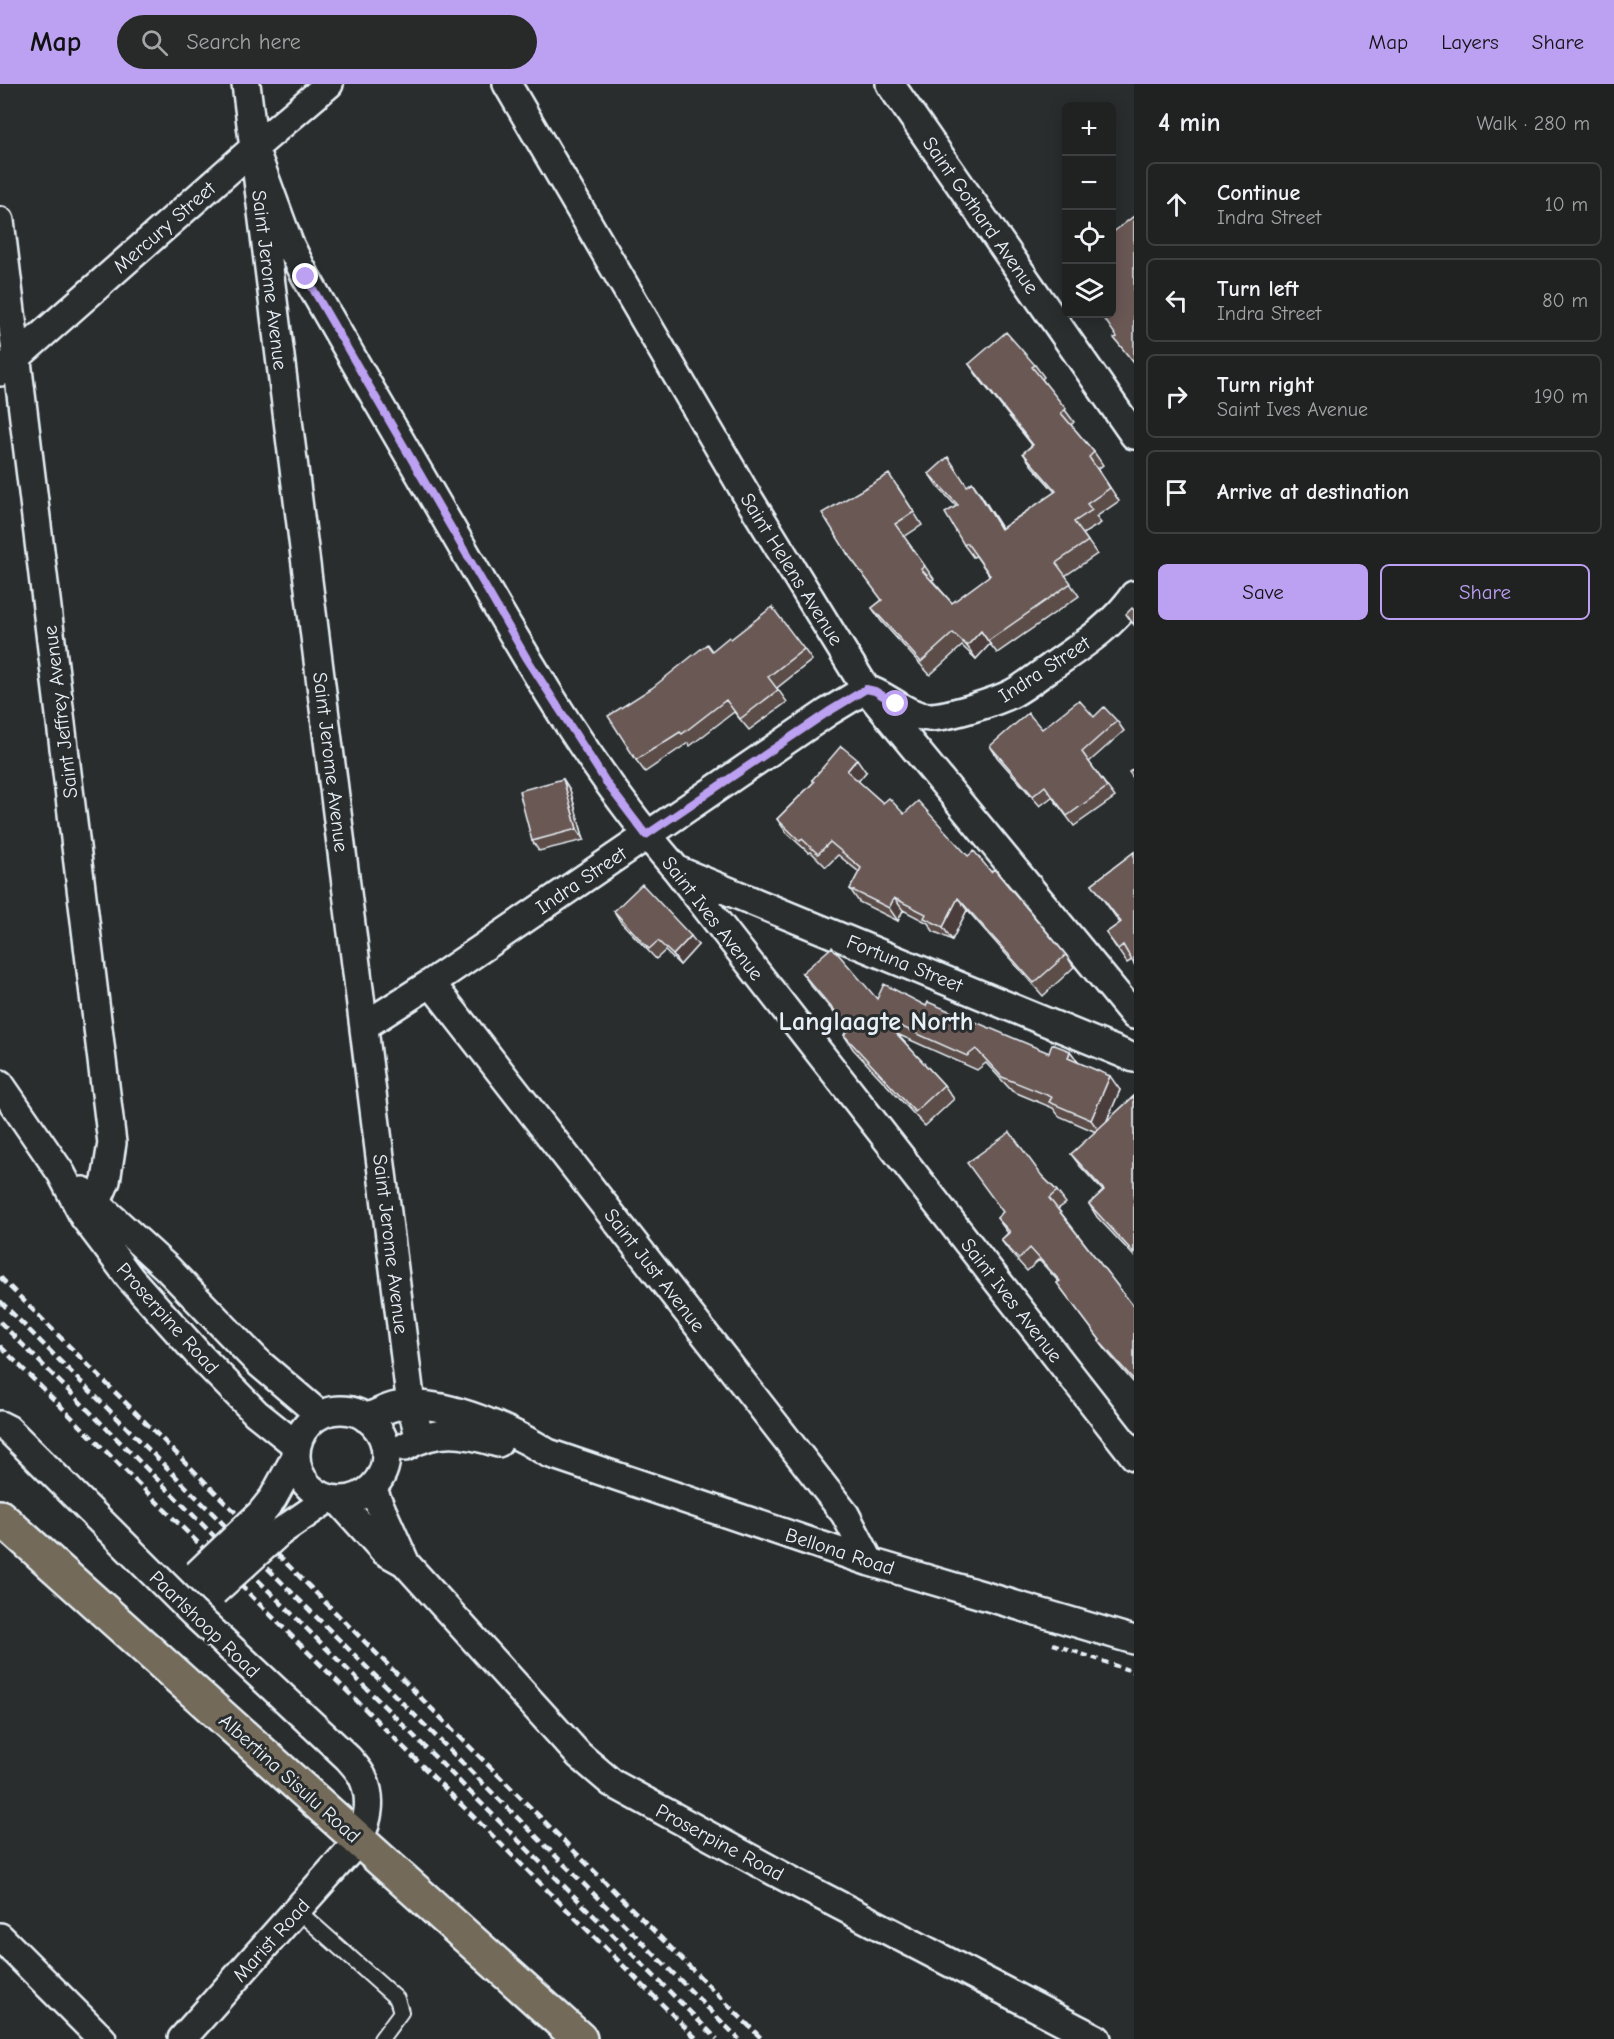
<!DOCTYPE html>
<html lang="en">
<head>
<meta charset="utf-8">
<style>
  :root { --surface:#202222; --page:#282a2a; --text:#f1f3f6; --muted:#a2a4a5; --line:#3d3f40; --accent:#bca0f2 }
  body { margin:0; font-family:"Comic Neue",sans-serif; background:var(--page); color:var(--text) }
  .controls { position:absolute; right:18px; top:18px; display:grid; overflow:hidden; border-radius:9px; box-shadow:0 3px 15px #0003 }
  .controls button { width:54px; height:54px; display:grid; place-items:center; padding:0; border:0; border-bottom:2px solid var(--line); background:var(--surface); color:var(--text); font:30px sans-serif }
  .stop { position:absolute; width:18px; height:18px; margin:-14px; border:4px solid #bca0f2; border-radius:50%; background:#fff }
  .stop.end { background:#bca0f2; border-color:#fff; box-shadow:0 2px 6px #0008 }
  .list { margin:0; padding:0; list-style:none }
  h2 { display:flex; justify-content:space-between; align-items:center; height:78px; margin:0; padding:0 24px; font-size:26px }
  h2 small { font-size:20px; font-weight:400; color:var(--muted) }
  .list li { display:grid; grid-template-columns:39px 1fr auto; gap:18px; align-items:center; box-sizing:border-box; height:84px; margin:0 12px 12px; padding:0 12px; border:2px solid var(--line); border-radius:9px }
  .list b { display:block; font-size:22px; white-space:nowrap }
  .list p { margin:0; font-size:20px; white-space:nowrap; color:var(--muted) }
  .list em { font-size:20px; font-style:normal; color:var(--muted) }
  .actions { display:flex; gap:12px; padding:18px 24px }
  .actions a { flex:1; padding:14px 0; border:2px solid var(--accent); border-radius:9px; text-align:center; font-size:21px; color:var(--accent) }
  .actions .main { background:var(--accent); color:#111 }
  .icon { flex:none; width:33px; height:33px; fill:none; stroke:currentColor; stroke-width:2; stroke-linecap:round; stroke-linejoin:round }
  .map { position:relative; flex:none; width:1134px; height:1955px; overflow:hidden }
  header { display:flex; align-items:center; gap:36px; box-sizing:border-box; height:84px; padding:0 30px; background:var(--accent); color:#111 }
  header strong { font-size:28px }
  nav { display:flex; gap:33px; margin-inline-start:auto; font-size:21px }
  .search { width:420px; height:54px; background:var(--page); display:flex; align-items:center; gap:15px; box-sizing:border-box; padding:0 21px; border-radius:33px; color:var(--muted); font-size:22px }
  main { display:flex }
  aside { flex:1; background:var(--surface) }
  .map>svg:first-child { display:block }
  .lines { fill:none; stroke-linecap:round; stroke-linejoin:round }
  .service-casing { stroke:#e8f1f8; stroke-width:18 }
  .minor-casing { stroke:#e8f1f8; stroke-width:32 }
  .primary-casing { stroke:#e8f1f8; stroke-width:38 }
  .path { stroke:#e8f1f8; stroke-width:4; stroke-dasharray:6 4.5; stroke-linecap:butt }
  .service { stroke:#2a2d2e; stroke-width:14 }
  .minor { stroke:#2a2d2e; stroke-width:27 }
  .primary { stroke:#736b5a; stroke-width:33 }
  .rail { stroke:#e8f1f8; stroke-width:4.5; stroke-dasharray:9 4.5; stroke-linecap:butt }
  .minor-bridge-casing { stroke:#e8f1f8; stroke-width:32; stroke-linecap:butt }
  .minor-bridge { stroke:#2a2d2e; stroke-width:27 }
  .wall { fill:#5c4d48; stroke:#e8f1f8; stroke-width:1.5 }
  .shaded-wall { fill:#4b3e3b; stroke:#e8f1f8; stroke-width:1.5 }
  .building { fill:#6b5954; stroke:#e8f1f8; stroke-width:1.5 }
  .route { stroke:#bca0f2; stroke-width:8 }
  .labels { text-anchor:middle; stroke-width:6; stroke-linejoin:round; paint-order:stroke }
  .street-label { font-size:20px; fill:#e8f1f8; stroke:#2a2d2e }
  .district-label { font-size:26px; font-weight:bold; fill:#e8f1f8; stroke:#2a2d2e }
</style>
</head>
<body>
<header>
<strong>Map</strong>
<div class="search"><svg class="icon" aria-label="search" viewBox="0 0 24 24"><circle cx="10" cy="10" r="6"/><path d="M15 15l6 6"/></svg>Search here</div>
<nav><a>Map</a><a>Layers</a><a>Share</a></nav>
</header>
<main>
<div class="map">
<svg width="1134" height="1955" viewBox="0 0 1134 1955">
  <rect width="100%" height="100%" fill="#2a2d2e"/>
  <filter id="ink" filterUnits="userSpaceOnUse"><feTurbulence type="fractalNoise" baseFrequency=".0167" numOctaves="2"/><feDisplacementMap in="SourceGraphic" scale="12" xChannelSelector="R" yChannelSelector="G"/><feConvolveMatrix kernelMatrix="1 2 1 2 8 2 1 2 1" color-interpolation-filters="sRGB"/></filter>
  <g filter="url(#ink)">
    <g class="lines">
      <g class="service-casing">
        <path id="service" d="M 297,1826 L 397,1915 L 401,1928 L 381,1955"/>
      </g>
      <g class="minor-casing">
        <path id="minor" d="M 246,0 L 411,1321 L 420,1355
          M 507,0 L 749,415 L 866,605 L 1134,931
          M 890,0 L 1134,351
          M 254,64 L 289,159 L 306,193 C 361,289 416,384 472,480 C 533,586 595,692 676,785 L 1134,1372
          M 0,137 L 112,1059 L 106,1097 L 97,1118
          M 0,288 L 254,64 L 329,0
          M 677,786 L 1134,974
          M 431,899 L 845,1430 L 870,1478
          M 364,942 L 431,899 L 828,628 L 866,605 C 888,611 905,632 929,633 C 947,633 996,618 1013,609 C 1026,602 1038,592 1051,583 C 1081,562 1113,542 1134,511
          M 0,1000 L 61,1089 L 84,1133 L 130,1194 L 200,1272 L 256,1329 L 296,1361
          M 83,1107 L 167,1184 L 259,1279 L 320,1331
          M296 1371a45 45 0 1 1 90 0a45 45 0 1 1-90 0Z
          M 366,1334 C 378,1329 392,1321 405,1321 C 450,1318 511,1346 548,1369 L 870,1478 L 1134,1556
          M 0,1341 L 8,1345 L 193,1529 L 348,1674 C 353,1680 360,1687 363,1694 C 373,1716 368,1736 359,1756 L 182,1955
          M 405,1363 C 436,1344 464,1348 498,1359
          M 372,1404 L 406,1480 L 579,1671 L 612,1699 L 779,1790 L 1097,1955
          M 339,1417 L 384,1467 L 402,1477
          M 261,1429 L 273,1414 L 295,1374
          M 280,1448 L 328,1415
          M 0,1853 L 102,1955"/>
      </g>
      <g class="primary-casing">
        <path id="primary" d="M 0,1433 L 580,1955"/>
      </g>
      <path class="path" d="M 1053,1560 L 1134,1588"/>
      <use href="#service" class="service"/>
      <use href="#minor" class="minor"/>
      <use href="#primary" class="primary"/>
      <path class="rail" d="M 0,1193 L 762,1955
        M 0,1217 L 739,1955
        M 0,1238 L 717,1955
        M 0,1262 L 697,1955"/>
      <g class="minor-bridge-casing">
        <path id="minor-bridge" d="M 197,1490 L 261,1429
          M 214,1508 L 280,1448"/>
      </g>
      <use href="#minor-bridge" class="minor-bridge"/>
    </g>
    <path class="wall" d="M 969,280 L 1035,281 L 1044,293 L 1042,295 L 1074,338 L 1071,341 L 1094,368 L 1103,381 L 1098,385 L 1119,417 L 1096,433 L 1101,439 L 1083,450 L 1097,470 L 1065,492 L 1079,512 L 997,569 L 990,560 L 976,575 L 962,562 L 930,591 L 881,537 L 872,524 L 882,516 L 847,469 L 898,403 L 922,441 L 904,453 L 934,495 L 932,496 L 952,519 L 990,492 L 976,472 L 973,473 L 964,461 L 956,422 L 938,403 L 929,390 L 967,402 L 981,411 L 1002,444 L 1055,408 L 1032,382 L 1023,369 L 1032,361 L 978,293 Z
      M 731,555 L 804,565 L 812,576 L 777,604 L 787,618 L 749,646 L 734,628 L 690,662 L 688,659 L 645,688 L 636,676 L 712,567 Z
      M 1094,633 L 1117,637 L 1124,647 L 1089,678 L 1115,713 L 1074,742 L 1052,713 L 1040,722 L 997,673 L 990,662 L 1042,645 Z
      M 866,688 L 858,697 L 883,719 L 904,730 L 991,788 L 1066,871 L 1074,883 L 1043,912 L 967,826 L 952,856 L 933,847 L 928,839 L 903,826 L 898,837 L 859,818 L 850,805 L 859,788 L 838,771 L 826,783 L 811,768 L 809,769 L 786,748 L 777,735 L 814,698 L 812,696 Z
      M 563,695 L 570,706 L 584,756 L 539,767 L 532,757 Z
      M 1134,768 L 1132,876 L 1127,879 L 1106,849 L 1120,839 L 1092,800 Z
      M 614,827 L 698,861 L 680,881 L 665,867 L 656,875 L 620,837 Z
      M 802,889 L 877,915 L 926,922 L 1049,969 L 1070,967 L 1078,978 L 1120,1006 L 1106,1038 L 1134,1012 L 1134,1172 L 1097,1133 L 1089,1120 L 1103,1107 L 1080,1082 L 1071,1070 L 1096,1048 L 1059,1032 L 1053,1024 L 1012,1007 L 986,979 L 977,986 L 897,950 L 944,1001 L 954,1015 L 925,1042 L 853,965 L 844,951 L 849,946 L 812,903 Z
      M 1042,1092 L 1057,1107 L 1066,1119 L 1058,1125 L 1134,1223 L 1134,1299 L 1108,1269 L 1099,1257 L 1100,1256 L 1057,1199 L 1059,1198 L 1039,1176 L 1027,1187 L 1010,1168 L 1001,1156 L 1008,1149 L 997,1134 Z"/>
    <path class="shaded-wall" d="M 972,398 L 981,411 L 1010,458 L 1001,445 Z
      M 981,547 L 990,560 L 976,575 L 967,562 Z
      M 857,675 L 866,688 L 856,700 L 847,687 Z
      M 563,695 L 570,706 L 584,756 L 577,745 Z
      M 894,814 L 903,826 L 898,837 L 889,824 Z
      M 958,814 L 967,826 L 952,856 L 943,843 Z
      M 691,852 L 698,861 L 680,881 L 673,871 Z
      M 1070,967 L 1080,981 L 1068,974 Z
      M 1110,992 L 1120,1006 L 1101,1050 L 1091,1036 Z"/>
    <path class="building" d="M 1134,132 L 1134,279 L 1114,254 L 1117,253 L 1101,230 L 1112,230 L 1112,149 Z
      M 1006,248 L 1035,281 L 1032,283 L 1066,325 L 1061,329 L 1094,368 L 1089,373 L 1110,404 L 1087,420 L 1092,426 L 1074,438 L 1088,457 L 1056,479 L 1071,499 L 988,557 L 981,547 L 967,562 L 953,549 L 921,578 L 872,524 L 882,516 L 847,469 L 822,429 L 889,390 L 914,428 L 895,440 L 925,482 L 921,485 L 952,519 L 990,491 L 967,459 L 964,461 L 945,429 L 958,421 L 929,390 L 948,373 L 967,402 L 972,398 L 1001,445 L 1056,407 L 1023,369 L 1033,361 L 969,280 Z
      M 772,523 L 804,565 L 768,593 L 778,606 L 740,635 L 726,616 L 682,650 L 680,648 L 636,676 L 608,632 L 652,604 L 707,560 L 712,567 L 729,553 L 731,555 Z
      M 1132,524 L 1134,526 L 1134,541 L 1126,530 Z
      M 1079,616 L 1094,633 L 1104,623 L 1117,637 L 1082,668 L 1107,703 L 1067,732 L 1045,702 L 1033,712 L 990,662 L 1028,629 L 1042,645 Z
      M 841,662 L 857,675 L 847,687 L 883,719 L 889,714 L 904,730 L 918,717 L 968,772 L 974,767 L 991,788 L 994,785 L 1066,871 L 1034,899 L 958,814 L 943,843 L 924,834 L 926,830 L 894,814 L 889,824 L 850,805 L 861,784 L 830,758 L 818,770 L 802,755 L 800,757 L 777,735 L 814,698 L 812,696 Z
      M 1134,685 L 1134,695 L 1129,688 Z
      M 563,695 L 577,745 L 532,757 L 519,707 Z
      M 1134,768 L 1134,880 L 1123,861 L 1118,865 L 1106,849 L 1121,838 L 1092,800 Z
      M 642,800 L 691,852 L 673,871 L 658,857 L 649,865 L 614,827 Z
      M 832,863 L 877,915 L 884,900 L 926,922 L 928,918 L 1049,969 L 1052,960 L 1070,967 L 1068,974 L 1110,992 L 1091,1036 L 1049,1018 L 1052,1013 L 1002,993 L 976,965 L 967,972 L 882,934 L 944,1001 L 915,1028 L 844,951 L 850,945 L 802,889 Z
      M 1134,1012 L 1134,1169 L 1089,1120 L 1104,1106 L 1071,1070 Z
      M 1010,1048 L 1042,1092 L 1057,1107 L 1049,1114 L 1134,1223 L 1134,1296 L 1099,1257 L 1100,1256 L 1057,1199 L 1060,1197 L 1030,1164 L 1019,1175 L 1001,1156 L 1010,1148 L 997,1134 L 1003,1128 L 967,1079 Z"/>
  </g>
  <g class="lines" filter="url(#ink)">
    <path class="route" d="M 306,193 L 526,573 L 608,701 L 646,751 L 828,628 L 866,605 L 875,607 L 896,620"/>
  </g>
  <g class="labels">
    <g class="street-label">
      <text transform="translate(981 131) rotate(55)" y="7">Saint Gothard Avenue</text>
      <text transform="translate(164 143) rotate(-41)" y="7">Mercury Street</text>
      <text transform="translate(270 196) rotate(83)" y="7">Saint Jerome Avenue</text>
      <text transform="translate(792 485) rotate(58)" y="7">Saint Helens Avenue</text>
      <text transform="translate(1044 585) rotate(-33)" y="7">Indra Street</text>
      <text transform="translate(60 628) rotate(-97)" y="7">Saint Jeffrey Avenue</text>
      <text transform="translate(331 678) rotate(83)" y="7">Saint Jerome Avenue</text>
      <text transform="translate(581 796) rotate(-34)" y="7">Indra Street</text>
      <text transform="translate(713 834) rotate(52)" y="7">Saint Ives Avenue</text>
      <text transform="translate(905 879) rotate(22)" y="7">Fortuna Street</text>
      <text transform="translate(391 1160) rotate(83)" y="7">Saint Jerome Avenue</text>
      <text transform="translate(655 1186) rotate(52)" y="7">Saint Just Avenue</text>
      <text transform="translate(1012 1216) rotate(52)" y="7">Saint Ives Avenue</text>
      <text transform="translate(168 1234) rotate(48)" y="7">Proserpine Road</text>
      <text transform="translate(840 1467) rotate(18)" y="7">Bellona Road</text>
      <text transform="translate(205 1540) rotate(44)" y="7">Paarlshoop Road</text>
      <text transform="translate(290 1694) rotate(42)" y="7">Albertina Sisulu Road</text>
      <text transform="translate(720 1758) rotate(28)" y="7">Proserpine Road</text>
      <text transform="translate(271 1856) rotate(-48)" y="7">Marist Road</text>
    </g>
    <g class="district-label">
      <text x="876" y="946">Langlaagte North</text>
    </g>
  </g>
</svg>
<div class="controls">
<button>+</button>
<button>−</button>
<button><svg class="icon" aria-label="locate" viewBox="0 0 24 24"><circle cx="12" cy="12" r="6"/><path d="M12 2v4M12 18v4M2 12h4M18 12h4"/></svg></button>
<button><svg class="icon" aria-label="layers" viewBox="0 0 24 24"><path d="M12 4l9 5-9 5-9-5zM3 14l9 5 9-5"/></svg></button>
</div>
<div class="stop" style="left:896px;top:620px"></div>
<div class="stop end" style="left:306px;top:193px"></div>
</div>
<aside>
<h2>4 min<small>Walk · 280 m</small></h2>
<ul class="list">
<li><svg class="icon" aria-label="ahead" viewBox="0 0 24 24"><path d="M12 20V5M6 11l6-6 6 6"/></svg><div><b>Continue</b><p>Indra Street</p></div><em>10 m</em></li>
<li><svg class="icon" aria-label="left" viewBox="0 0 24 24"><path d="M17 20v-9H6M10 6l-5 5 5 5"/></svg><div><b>Turn left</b><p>Indra Street</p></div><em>80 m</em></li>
<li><svg class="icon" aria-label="right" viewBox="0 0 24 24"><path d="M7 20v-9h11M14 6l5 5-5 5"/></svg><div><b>Turn right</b><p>Saint Ives Avenue</p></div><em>190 m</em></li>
<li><svg class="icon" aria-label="arrive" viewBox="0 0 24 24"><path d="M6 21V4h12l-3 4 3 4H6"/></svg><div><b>Arrive at destination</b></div></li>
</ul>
<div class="actions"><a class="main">Save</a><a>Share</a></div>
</aside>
</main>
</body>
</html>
